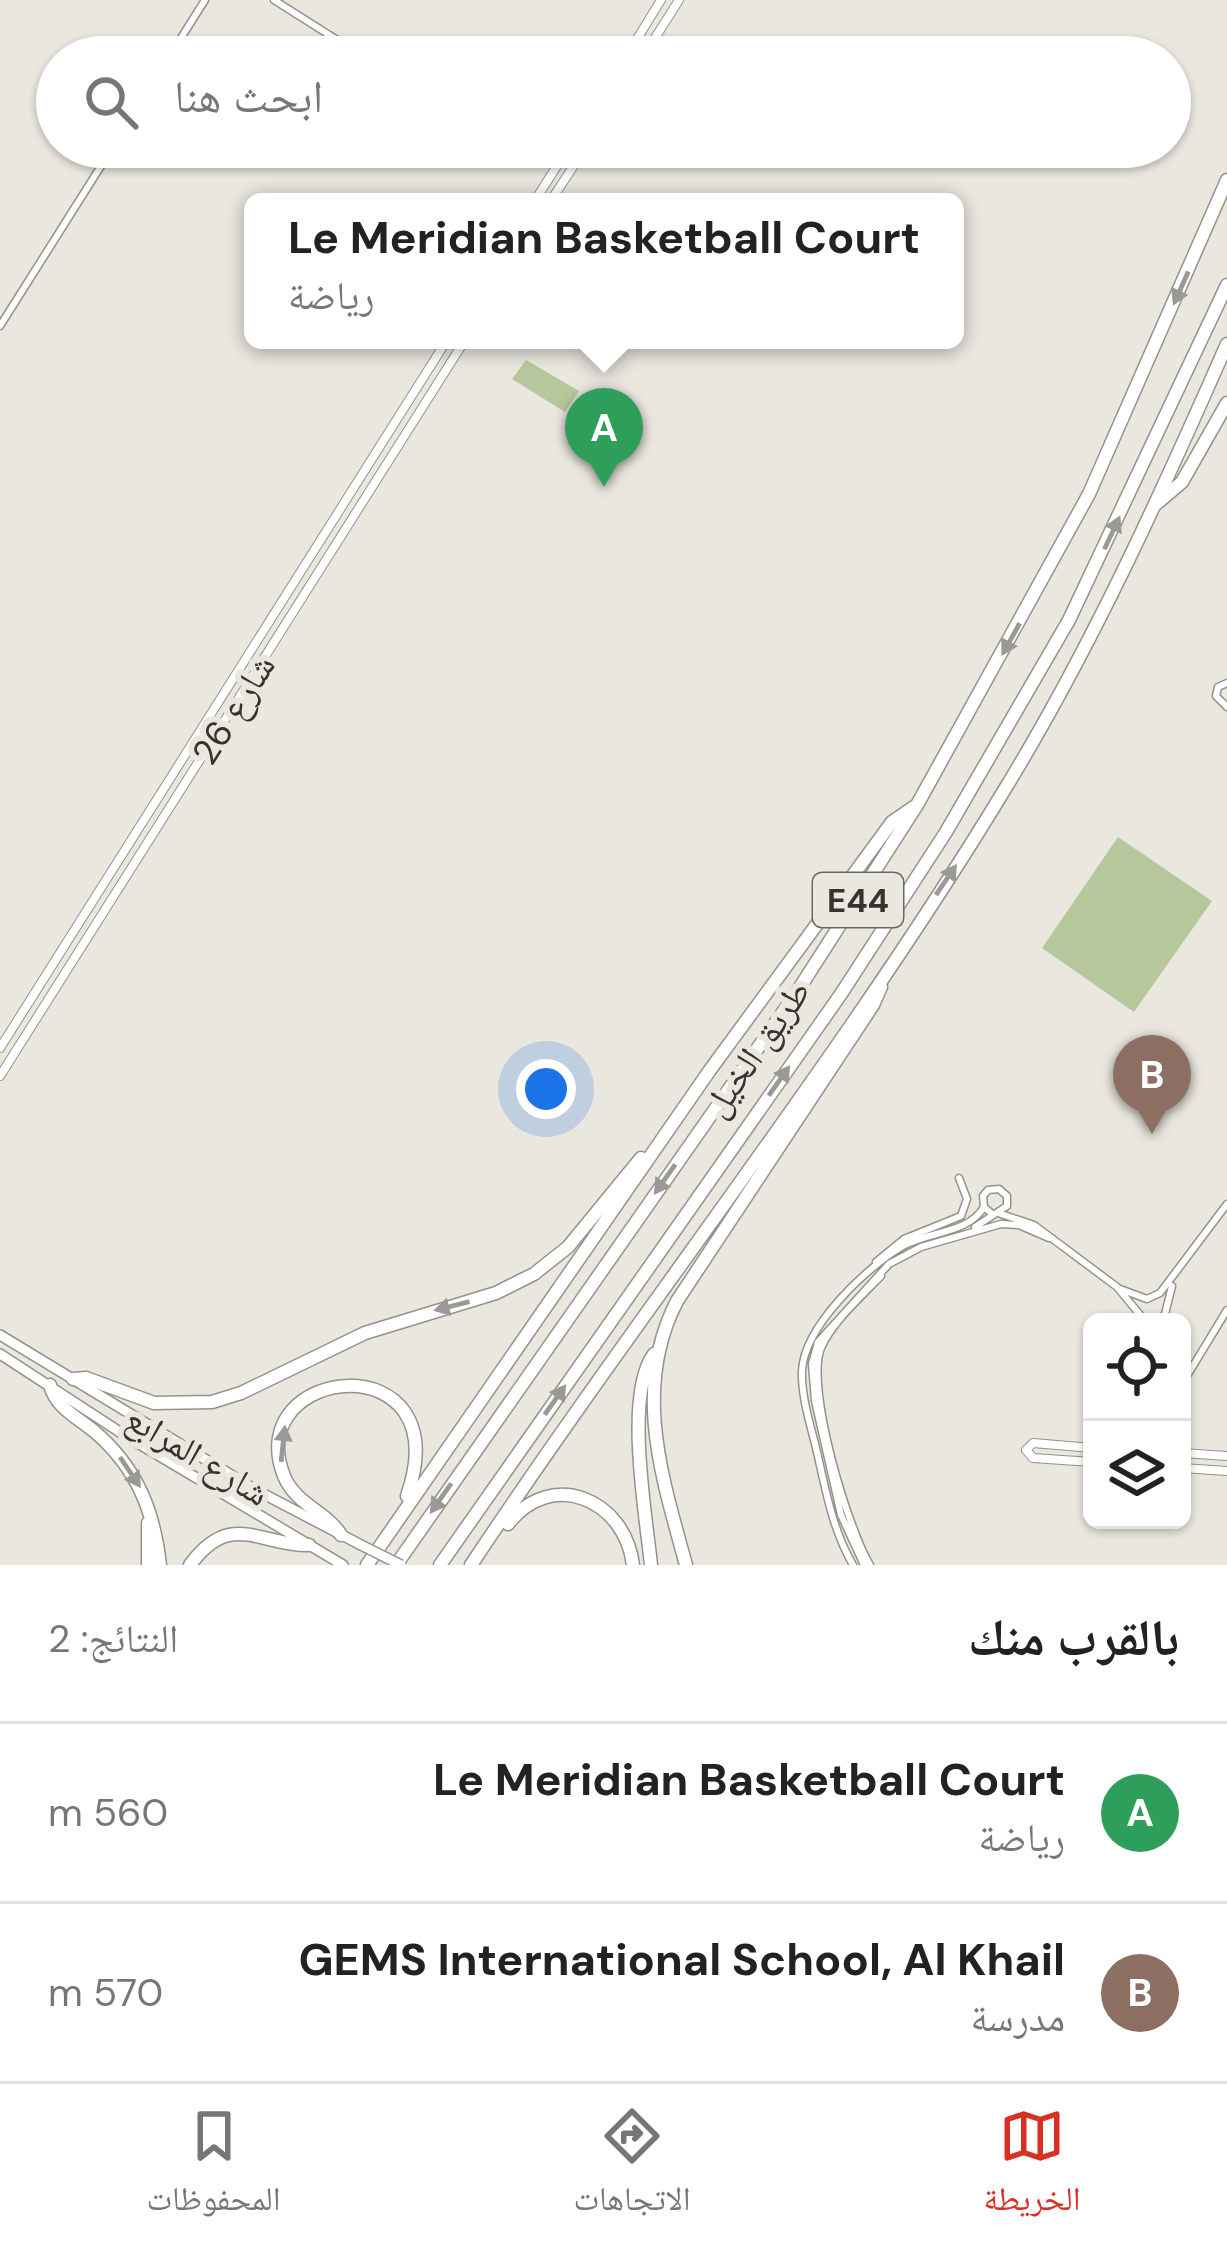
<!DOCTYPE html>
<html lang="ar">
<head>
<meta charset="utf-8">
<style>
  :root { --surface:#fff; --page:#f2f2f2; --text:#222; --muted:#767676; --line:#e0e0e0; --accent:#d93025 }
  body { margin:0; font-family:"DM Sans","Noto Naskh Arabic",sans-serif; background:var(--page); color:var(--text); direction:rtl }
  .controls { position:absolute; right:36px; bottom:36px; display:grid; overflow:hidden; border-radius:18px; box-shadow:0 3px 9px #0004 }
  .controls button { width:108px; height:108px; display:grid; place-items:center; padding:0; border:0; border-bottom:3px solid var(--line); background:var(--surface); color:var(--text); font:60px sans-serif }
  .you { position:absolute; left:546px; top:1089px; width:42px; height:42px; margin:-30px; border:9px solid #fff; border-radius:50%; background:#1a73e8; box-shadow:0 0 0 18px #1a73e833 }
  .badge { display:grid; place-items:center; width:78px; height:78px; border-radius:50%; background:var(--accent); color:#fff; font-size:39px; font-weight:700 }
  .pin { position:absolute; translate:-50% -99px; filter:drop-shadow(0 3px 6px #0008) }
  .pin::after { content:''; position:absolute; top:63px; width:42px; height:36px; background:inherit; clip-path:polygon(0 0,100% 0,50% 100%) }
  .popup { position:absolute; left:244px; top:193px; width:720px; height:156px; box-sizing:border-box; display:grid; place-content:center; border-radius:18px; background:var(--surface); filter:drop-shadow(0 3px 9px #0005); font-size:39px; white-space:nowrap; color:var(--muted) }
  .popup b { font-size:45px; color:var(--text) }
  .popup::after { content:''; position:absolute; left:50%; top:100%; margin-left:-24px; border:24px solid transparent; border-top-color:var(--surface) }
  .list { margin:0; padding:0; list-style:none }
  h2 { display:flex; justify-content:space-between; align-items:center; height:156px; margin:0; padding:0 48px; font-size:51px }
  h2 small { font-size:39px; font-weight:400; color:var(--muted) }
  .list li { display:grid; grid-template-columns:78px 1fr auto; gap:36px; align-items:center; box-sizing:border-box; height:180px; padding:0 48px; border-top:3px solid var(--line) }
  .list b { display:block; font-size:45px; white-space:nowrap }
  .list p { margin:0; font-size:39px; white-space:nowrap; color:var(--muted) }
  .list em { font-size:39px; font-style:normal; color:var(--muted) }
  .icon { flex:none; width:66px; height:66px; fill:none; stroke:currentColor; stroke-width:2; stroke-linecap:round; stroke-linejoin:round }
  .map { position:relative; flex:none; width:1227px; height:1565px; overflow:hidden; direction:ltr }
  .search { position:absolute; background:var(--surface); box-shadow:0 3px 9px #0004; left:36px; right:36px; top:36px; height:132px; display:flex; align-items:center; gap:30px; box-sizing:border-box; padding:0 42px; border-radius:66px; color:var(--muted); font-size:45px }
  .sheet { height:516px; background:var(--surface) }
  nav { display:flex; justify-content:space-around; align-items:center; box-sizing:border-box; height:168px; border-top:3px solid var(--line); background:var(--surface); font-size:33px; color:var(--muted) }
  nav a { display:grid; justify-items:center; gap:6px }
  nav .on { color:var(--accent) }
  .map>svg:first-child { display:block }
  .green { fill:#b6c89b }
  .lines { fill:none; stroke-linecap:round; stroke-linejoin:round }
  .minor-casing { stroke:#94928a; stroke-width:9 }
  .tertiary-casing { stroke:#94928a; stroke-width:10 }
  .secondary-casing { stroke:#94928a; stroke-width:12 }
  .motorway-casing { stroke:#94928a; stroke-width:15 }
  .minor { stroke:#fff; stroke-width:6 }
  .tertiary { stroke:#fff; stroke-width:8 }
  .secondary { stroke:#fff; stroke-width:9 }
  .motorway { stroke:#fff; stroke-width:12 }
  .secondary-bridge-casing { stroke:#94928a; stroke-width:12; stroke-linecap:butt }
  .secondary-bridge { stroke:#fff; stroke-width:9 }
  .oneway { fill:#9a9998 }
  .labels { text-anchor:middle; stroke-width:12; stroke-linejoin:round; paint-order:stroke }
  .shield { fill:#e9e7de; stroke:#6a6964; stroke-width:3 }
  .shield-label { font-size:33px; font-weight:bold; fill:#343330 }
  .street-label { font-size:36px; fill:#343330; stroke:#e9e7de }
</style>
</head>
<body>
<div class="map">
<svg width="1227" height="1565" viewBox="0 0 1227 1565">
  <rect width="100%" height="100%" fill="#e9e7de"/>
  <path class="green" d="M 526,360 L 579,391 L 565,412 L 512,379 Z
    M 1118,837 L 1212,901 L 1134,1012 L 1042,948 Z"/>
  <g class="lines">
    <g class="minor-casing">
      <path id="minor" d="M 274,0 L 353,50
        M 169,57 L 205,0
        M 0,326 L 113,147
        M 1227,683 L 1218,687 L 1216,696 L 1227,707
        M 998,1213 L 1034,1225 L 1117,1287 L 1146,1322
        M 975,1227 L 1007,1206 L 1007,1196 L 999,1189 L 988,1190 L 983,1196 L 984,1207 L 991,1213
        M 876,1262 L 904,1239 L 961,1216 L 967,1199 L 959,1178
        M 1120,1289 L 1147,1299 L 1160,1293 L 1227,1204
        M 1158,1322 L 1165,1314 L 1172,1286
        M 1182,1384 L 1227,1310
        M 1182,1443 L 1189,1453
        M 853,1565 C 834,1532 827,1497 819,1461 C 813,1432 801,1400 802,1371 C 804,1326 867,1267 903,1246 C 929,1231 968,1234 984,1207
        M 864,1565 L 841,1515 L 815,1401 L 812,1364 L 818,1342 L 889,1264 L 921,1247 L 1001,1224 L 1019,1225 L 1049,1238
        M 870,1565 C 848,1529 805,1387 821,1348 C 832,1322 862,1296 881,1276"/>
    </g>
    <g class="tertiary-casing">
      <path id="tertiary" d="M 626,57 L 661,0
        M 643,57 L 679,0
        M 534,202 L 569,147
        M 550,202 L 586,147
        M 0,1048 L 447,340
        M 0,1076 L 465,340
        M 1092,1448 L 1033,1443 L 1026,1450 L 1033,1458 L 1092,1462
        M 1182,1453 L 1227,1456
        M 1182,1468 L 1227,1471"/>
    </g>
    <g class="secondary-casing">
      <path id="secondary" d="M 0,1335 L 256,1490 L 361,1545
        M 0,1354 L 126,1436 L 343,1565"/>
    </g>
    <g class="motorway-casing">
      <path id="motorway" d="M 1155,505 L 1182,482 L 1227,403
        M 73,1379 L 86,1378 L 154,1403 L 212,1402 L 241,1393 L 365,1333 L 496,1293 L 534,1274 L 568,1247 L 641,1158
        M 50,1385 C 56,1408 77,1417 95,1432 C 137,1468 154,1511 160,1565
        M 148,1523 L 148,1565
        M 508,1524 C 551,1468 625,1499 633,1565
        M 341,1535 C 326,1511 296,1505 284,1476 C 240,1364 461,1341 407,1496
        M 190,1565 C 231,1509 260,1546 309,1545
        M 367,1565 L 710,1070 L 892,822 L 917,805
        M 396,1565 L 795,995 L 917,805 L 1089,494 L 1227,180
        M 440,1565 L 841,994 L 946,832 L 1069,620 L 1227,285
        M 471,1565 C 646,1302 845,1054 1008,784 C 1093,644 1161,494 1227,344
        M 651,1565 C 646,1515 624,1394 654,1354
        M 686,1565 C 662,1477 632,1388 677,1301 L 873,1005 L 881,987"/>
    </g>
    <use href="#minor" class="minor"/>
    <use href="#tertiary" class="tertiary"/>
    <use href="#secondary" class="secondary"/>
    <use href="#motorway" class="motorway"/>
    <g class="secondary-bridge-casing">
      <path id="secondary-bridge" d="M 361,1545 L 401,1565"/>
    </g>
    <use href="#secondary-bridge" class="secondary-bridge"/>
  </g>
  <defs><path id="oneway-solid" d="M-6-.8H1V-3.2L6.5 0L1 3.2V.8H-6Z" transform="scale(3)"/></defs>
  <g class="oneway">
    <use href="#oneway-solid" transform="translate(1181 288) rotate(114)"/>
    <use href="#oneway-solid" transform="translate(1112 533) rotate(-65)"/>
    <use href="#oneway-solid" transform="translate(1011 639) rotate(119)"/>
    <use href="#oneway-solid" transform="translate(946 880) rotate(-56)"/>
    <use href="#oneway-solid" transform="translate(779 1081) rotate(-55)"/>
    <use href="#oneway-solid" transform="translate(665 1179) rotate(125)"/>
    <use href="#oneway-solid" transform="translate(452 1306) rotate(166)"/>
    <use href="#oneway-solid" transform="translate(555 1400) rotate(-55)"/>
    <use href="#oneway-solid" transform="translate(283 1444) rotate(-84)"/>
    <use href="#oneway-solid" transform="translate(130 1472) rotate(56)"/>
    <use href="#oneway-solid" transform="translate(441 1498) rotate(125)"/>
  </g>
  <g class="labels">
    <rect class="shield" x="813" y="873" width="90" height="54" rx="9"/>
    <g class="shield-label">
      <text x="858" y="912">E44</text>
    </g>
    <g class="street-label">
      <text transform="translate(233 709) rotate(-58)" y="13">شارع 26</text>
      <text transform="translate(756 1048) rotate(-55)" y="13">طريق الخيل</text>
      <text transform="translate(198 1455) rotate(31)" y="13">شارع المرابع</text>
    </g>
  </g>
</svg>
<div class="controls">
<button><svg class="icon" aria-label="locate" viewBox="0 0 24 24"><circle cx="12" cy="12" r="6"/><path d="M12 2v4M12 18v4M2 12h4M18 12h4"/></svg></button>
<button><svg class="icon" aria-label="layers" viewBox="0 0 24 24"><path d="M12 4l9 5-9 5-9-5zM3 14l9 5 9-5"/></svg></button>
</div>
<div class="you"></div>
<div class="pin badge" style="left:604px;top:487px;background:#2e9e5b">A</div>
<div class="popup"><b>Le Meridian Basketball Court</b>رياضة</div>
<div class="pin badge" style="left:1152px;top:1134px;background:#8d6e63">B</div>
<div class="search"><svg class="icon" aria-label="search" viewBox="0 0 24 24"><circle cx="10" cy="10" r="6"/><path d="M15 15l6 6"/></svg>ابحث هنا</div>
</div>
<section class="sheet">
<h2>بالقرب منك<small>النتائج: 2</small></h2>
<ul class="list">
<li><span class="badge" style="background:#2e9e5b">A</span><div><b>Le Meridian Basketball Court</b><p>رياضة</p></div><em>560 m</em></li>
<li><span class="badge" style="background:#8d6e63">B</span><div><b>GEMS International School, Al Khail</b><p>مدرسة</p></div><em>570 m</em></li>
</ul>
</section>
<nav>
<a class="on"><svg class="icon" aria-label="map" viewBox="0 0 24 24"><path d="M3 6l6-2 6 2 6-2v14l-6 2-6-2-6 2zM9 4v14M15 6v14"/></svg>الخريطة</a>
<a><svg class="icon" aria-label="directions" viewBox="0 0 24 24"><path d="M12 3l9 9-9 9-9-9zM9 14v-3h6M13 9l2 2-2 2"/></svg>الاتجاهات</a>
<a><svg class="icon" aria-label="saved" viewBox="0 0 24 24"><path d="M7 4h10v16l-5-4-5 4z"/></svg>المحفوظات</a>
</nav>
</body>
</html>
